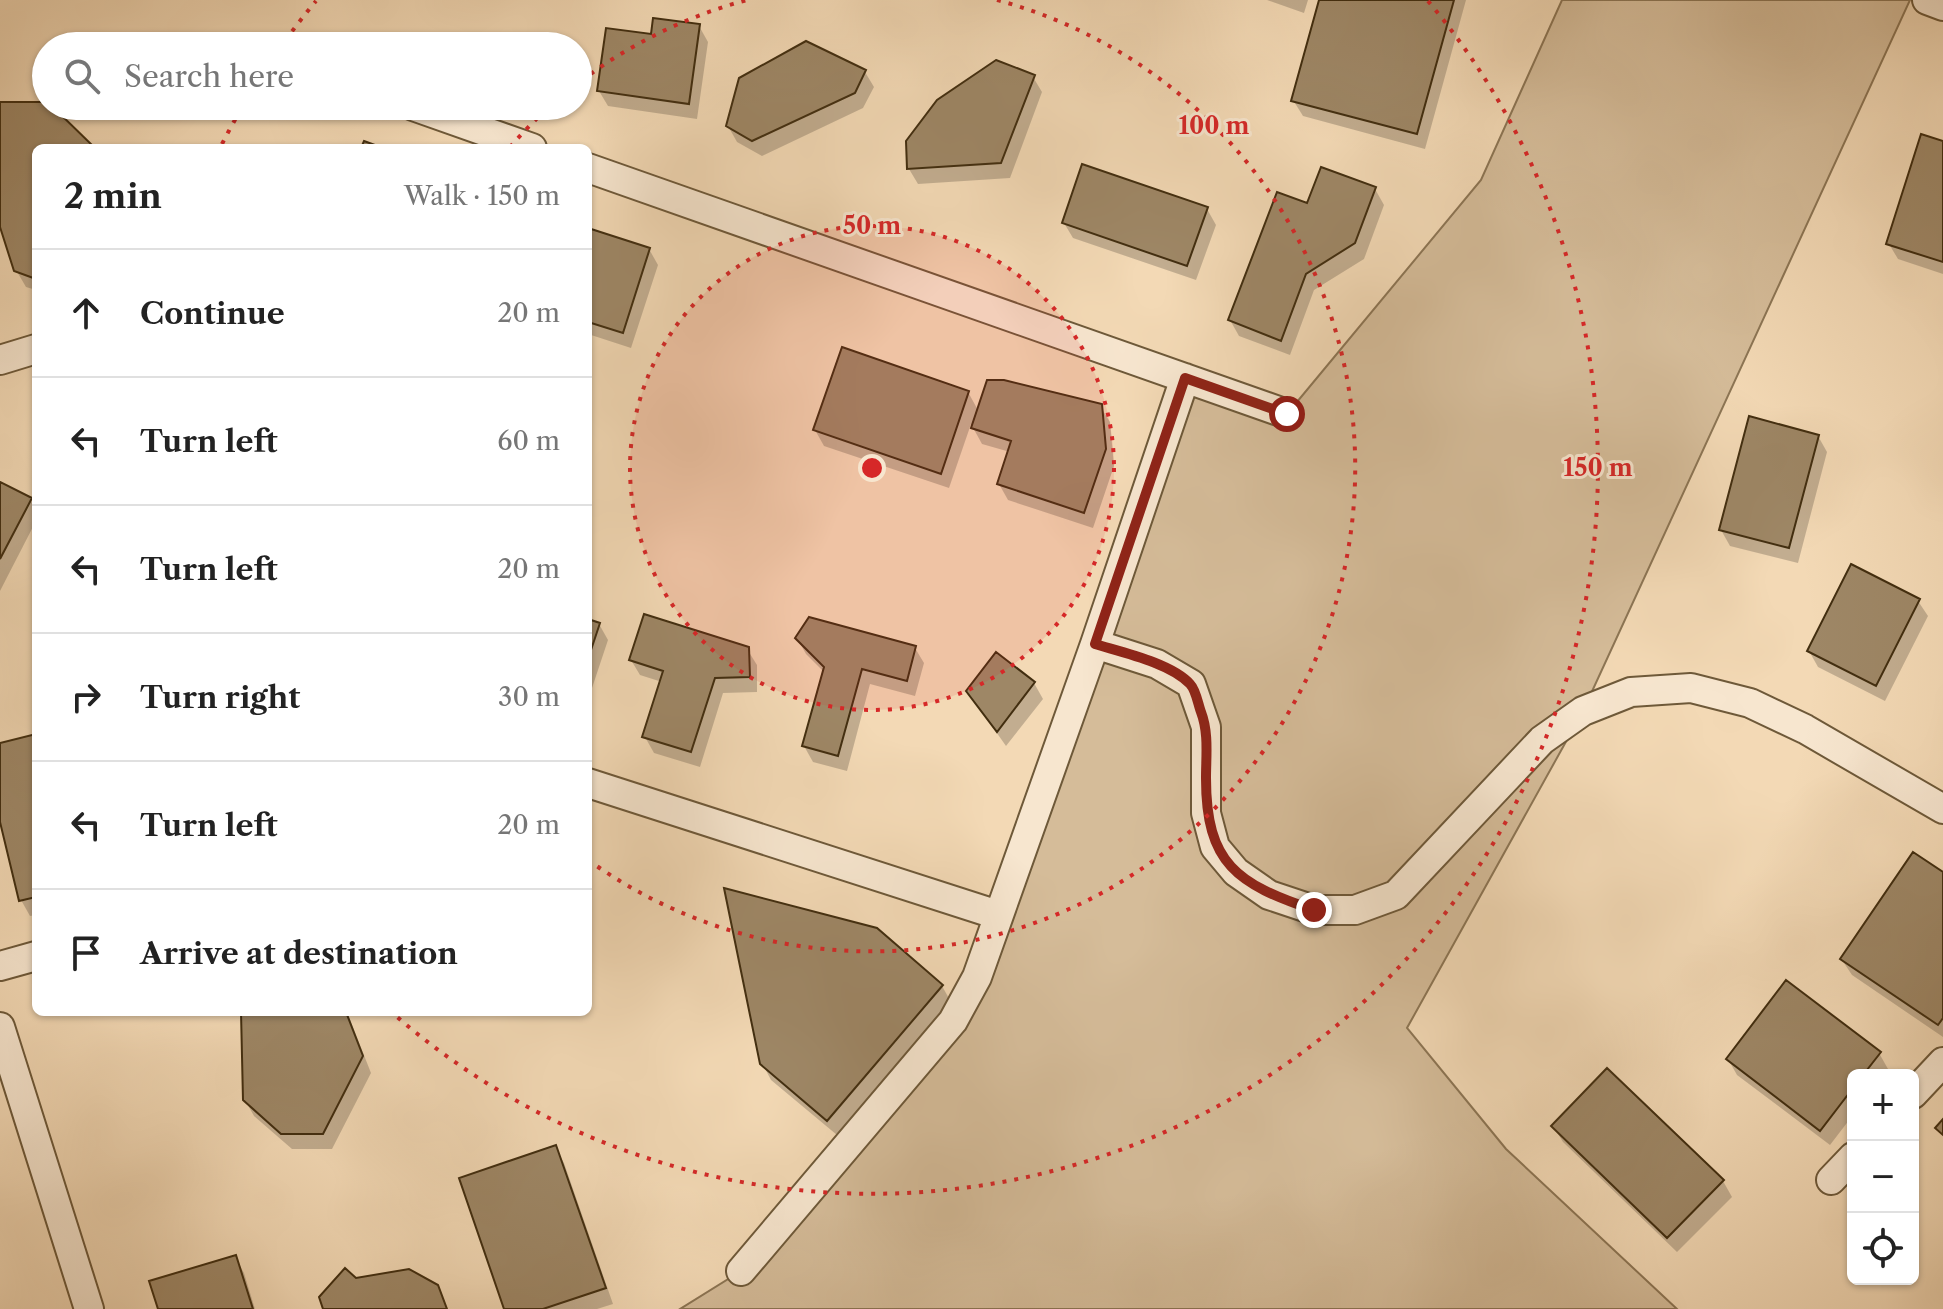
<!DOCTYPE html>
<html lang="en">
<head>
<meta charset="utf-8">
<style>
  :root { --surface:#fff; --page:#f6f6f6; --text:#222; --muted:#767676; --line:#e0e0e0 }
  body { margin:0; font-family:"Libre Caslon Text",serif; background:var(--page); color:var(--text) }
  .controls { position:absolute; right:24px; bottom:24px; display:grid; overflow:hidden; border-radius:12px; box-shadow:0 2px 6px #0004 }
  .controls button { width:72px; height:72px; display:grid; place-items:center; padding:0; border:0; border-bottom:2px solid var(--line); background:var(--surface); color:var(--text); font:40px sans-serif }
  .stop { position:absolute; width:24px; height:24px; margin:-18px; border:6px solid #8f2418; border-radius:50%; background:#fff }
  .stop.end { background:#8f2418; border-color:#fff; box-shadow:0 2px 8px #0008 }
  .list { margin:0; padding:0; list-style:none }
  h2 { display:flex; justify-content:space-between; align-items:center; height:104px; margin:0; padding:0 32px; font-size:34px }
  h2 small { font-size:26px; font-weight:400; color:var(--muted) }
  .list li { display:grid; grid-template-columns:52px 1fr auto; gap:24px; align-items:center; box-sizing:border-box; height:128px; padding:0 32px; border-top:2px solid var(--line) }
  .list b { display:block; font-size:30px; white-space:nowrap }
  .list em { font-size:26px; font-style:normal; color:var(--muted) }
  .icon { flex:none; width:44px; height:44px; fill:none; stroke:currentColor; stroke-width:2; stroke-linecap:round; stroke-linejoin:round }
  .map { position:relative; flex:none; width:1943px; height:1309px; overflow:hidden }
  .search { position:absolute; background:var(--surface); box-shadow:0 2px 6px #0004; left:32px; top:32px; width:560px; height:88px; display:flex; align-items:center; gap:20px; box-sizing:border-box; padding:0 28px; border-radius:44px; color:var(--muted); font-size:30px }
  .panel { position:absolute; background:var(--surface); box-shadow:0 2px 6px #0004; left:32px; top:144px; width:560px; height:872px; border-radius:12px }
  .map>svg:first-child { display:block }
  .green { fill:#d5bc99; stroke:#8c7554; stroke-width:2 }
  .shadow { fill:#0003 }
  .building { fill:#9e8766; stroke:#422e10; stroke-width:2 }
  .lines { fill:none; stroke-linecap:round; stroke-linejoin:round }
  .minor-casing { stroke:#6e5939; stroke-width:32 }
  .minor { stroke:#f7e6cf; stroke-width:28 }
  .route { stroke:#8f2418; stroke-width:10 }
  .ring { fill:none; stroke:#d62828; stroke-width:4; stroke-dasharray:4 8 }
  .centre { fill:#d62828; stroke:#f7e6cf; stroke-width:4 }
  .ring-label { font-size:24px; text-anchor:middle; font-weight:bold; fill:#d62828; stroke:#f7e6cf; stroke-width:6; stroke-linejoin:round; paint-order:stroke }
</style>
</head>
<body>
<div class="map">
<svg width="1943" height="1309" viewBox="0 0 1943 1309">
  <rect width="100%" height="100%" fill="#f3d9b5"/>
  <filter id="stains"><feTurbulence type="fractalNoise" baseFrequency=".0025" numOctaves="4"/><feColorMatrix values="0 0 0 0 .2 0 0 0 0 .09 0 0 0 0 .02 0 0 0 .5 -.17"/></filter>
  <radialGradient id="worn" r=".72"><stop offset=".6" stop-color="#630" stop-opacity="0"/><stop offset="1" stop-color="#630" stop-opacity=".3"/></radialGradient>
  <path class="green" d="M 1562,0 L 1910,0 L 1583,711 L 1407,1028 L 1506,1149 L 1677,1309 L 680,1309 L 741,1271 L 953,1021 L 1185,378 L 1287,414 L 1481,180 Z"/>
  <path class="shadow" d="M 1267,0 L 1308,0 L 1304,13 Z
    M 1321,0 L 1466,0 L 1425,149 L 1303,116 L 1293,100 Z
    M 699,26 L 708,42 L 697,119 L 608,106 L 599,91 L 653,36 Z
    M 865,72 L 874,87 L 863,108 L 762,156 L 737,142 L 728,126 Z
    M 1033,77 L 1042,92 L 1010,178 L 918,184 L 909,169 Z
    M 0,104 L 46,104 L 92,148 L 36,148 L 36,290 L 26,287 L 16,270 L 0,221 Z
    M 1943,143 L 1943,274 L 1898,259 L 1889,244 Z
    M 1375,189 L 1384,205 L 1364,259 L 1314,290 L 1290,355 L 1239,336 L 1230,320 L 1308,206 Z
    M 1207,209 L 1216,225 L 1196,280 L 1073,238 L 1064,223 Z
    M 588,230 L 649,249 L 658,265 L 631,348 L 588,334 Z
    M 968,392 L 979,412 L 1100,406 L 1110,422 L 1114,466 L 1093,528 L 1008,500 L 999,484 L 1010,452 L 982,444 L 971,424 L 949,488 L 824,446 L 815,430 Z
    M 1818,436 L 1827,452 L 1798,563 L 1730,546 L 1721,530 Z
    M 0,484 L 30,499 L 36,510 L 36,521 L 0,591 Z
    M 1918,601 L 1928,616 L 1885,701 L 1818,667 L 1809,651 Z
    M 588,621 L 599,624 L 608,640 L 588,700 Z
    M 797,638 L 915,648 L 924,663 L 915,696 L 870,684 L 847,771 L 813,762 L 804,746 L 824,672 L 806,654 Z
    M 747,649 L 757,665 L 757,692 L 723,693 L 700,767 L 654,753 L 645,737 L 662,682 L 640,675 L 631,660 Z
    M 1034,683 L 1043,699 L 1006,746 L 968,692 Z
    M 36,737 L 36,915 L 30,916 L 21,900 L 0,813 L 0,745 Z
    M 1943,874 L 1943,1037 L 1852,975 L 1842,960 Z
    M 942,986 L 951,1002 L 837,1135 L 771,1080 L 762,1063 Z
    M 243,1012 L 347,1012 L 371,1073 L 332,1149 L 292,1149 L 254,1116 L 245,1100 Z
    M 1879,1053 L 1888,1069 L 1884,1075 L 1853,1075 L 1853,1115 L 1830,1145 L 1737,1075 L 1728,1059 Z
    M 1553,1126 L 1723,1181 L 1732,1197 L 1677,1252 L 1563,1142 Z
    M 555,1147 L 564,1163 L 613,1304 L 597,1309 L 506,1309 Z
    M 235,1257 L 244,1273 L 255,1309 L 160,1309 Z"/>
  <path class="building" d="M 1319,0 L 1454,0 L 1417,134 L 1291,101 Z
    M 653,18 L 700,24 L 689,104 L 597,91 L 606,28 L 651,34 Z
    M 806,41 L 866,70 L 855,93 L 752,141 L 726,126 L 739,78 Z
    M 996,60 L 1035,75 L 1001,163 L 907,169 L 906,141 L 937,100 Z
    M 0,102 L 46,102 L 46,106 L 52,106 L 95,148 L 36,148 L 36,279 L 14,271 L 0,227 Z
    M 1921,134 L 1943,141 L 1943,262 L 1886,244 Z
    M 364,141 L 383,148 L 361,148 Z
    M 1082,164 L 1208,207 L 1187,266 L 1062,223 Z
    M 1321,167 L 1376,187 L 1355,243 L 1306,274 L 1281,341 L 1228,320 L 1277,192 L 1307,203 Z
    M 588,228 L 650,248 L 623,333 L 588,322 Z
    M 842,347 L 969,391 L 941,474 L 813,430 Z
    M 987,380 L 1004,380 L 1102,404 L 1106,449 L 1084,513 L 997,484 L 1011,441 L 971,428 Z
    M 1749,416 L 1819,435 L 1789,548 L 1719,530 Z
    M 0,482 L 32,498 L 0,559 Z
    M 1851,564 L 1920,599 L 1876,686 L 1807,651 Z
    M 644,614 L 749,647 L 750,677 L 715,678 L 691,752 L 642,737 L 663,671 L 629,660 Z
    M 809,617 L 916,646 L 907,681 L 862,669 L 838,756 L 802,746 L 824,667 L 795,638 Z
    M 588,619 L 600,623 L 588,659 Z
    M 996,652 L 1035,682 L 997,732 L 966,691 Z
    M 36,734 L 36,897 L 19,901 L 0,822 L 0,743 Z
    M 1913,852 L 1943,872 L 1943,1018 L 1938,1025 L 1840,959 Z
    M 724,888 L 877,928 L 943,985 L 827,1121 L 760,1064 Z
    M 1786,980 L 1881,1052 L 1863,1075 L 1853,1075 L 1853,1088 L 1820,1131 L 1726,1059 Z
    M 241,1012 L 346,1012 L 363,1056 L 323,1134 L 281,1134 L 243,1100 Z
    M 1607,1068 L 1724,1180 L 1667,1238 L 1551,1126 Z
    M 1943,1119 L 1943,1135 L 1935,1128 Z
    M 556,1145 L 606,1288 L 543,1309 L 504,1309 L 459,1178 Z
    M 236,1255 L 253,1309 L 158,1309 L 149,1281 Z
    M 345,1268 L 356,1278 L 409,1269 L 438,1285 L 447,1309 L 323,1309 L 319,1297 Z"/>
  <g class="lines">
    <g class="minor-casing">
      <path id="minor" d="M 1927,0 L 1943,6
        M 413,106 L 532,148
        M 588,168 L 1287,414
        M 0,360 L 36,349
        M 1095,644 L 1157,664 L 1191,684 L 1206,727 L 1206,813 L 1215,847 L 1236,872 L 1269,895 L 1314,910 L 1355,910 L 1396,895 L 1542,740 L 1583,711 L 1631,692 L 1691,688 L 1750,703 L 1805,729 L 1943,809
        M 588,783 L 998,915
        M 0,966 L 36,956
        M 0,1027 L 89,1309
        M 1913,1094 L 1943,1062
        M 1831,1180 L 1853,1157
        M 741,1271 L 953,1021 L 977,977 L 1095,644 L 1185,378"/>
    </g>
    <use href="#minor" class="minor"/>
  </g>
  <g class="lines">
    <path class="route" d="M 1287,414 L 1185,378 L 1095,644 C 1121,652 1171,663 1190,684 C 1196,690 1198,704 1201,712 C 1209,733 1206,756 1206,778 C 1206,864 1237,884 1314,910"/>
  </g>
  <circle cx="872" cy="468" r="242" fill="#d62828" fill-opacity=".12"/>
  <g class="ring">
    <circle cx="872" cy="468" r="242"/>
    <path d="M510 147A484 484 0 0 1 548 108M581 81A484 484 0 0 1 747 0M997 0A484 484 0 1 1 591 862"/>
    <path d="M222 144A726 726 0 0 1 240 111M285 41A726 726 0 0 1 316 1M1428 1A726 726 0 0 1 396 1016"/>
  </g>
  <circle cx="872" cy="468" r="12" class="centre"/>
  <g class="ring-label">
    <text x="1214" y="134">100 m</text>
    <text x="872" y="234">50 m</text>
    <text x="1598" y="476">150 m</text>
  </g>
  <rect width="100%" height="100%" filter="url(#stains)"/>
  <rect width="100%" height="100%" fill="url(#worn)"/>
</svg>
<div class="controls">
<button>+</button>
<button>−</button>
<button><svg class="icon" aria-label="locate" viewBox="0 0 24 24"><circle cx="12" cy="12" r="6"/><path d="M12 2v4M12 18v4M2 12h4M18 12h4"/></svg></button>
</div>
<div class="stop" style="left:1287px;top:414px"></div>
<div class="stop end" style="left:1314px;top:910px"></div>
<div class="search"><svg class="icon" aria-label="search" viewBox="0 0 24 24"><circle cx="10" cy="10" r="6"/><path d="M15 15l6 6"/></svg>Search here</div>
<section class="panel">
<h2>2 min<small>Walk · 150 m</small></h2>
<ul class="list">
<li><svg class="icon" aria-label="ahead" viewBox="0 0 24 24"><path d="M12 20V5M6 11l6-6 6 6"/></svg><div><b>Continue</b></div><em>20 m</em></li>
<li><svg class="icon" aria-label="left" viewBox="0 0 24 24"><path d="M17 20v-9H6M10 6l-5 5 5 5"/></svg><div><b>Turn left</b></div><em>60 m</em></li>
<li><svg class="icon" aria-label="left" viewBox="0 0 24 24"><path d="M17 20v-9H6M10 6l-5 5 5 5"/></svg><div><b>Turn left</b></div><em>20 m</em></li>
<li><svg class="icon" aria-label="right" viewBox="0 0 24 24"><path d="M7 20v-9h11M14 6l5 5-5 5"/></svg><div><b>Turn right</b></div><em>30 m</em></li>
<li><svg class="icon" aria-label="left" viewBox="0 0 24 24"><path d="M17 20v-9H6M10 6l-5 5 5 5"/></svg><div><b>Turn left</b></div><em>20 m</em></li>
<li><svg class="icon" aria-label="arrive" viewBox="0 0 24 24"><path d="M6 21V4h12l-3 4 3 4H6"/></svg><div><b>Arrive at destination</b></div></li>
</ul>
</section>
</div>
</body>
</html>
